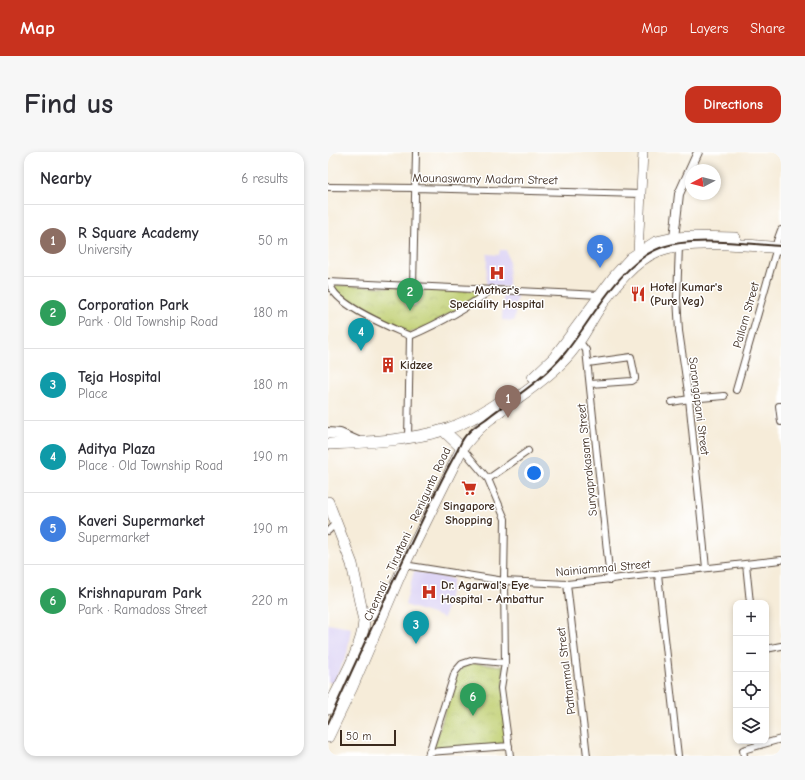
<!DOCTYPE html>
<html lang="en">
<head>
<meta charset="utf-8">
<style>
  :root { --surface:#fff; --page:#f7f7f7; --text:#2b2b33; --muted:#7c7c81; --line:#e1e1e2; --accent:#c8321e }
  body { margin:0; font-family:"Comic Neue",sans-serif; background:var(--page); color:var(--text) }
  .controls { position:absolute; right:12px; bottom:12px; display:grid; overflow:hidden; border-radius:8px; box-shadow:0 2px 6px #0003 }
  .controls button { width:36px; height:36px; display:grid; place-items:center; padding:0; border:0; border-bottom:1px solid var(--line); background:var(--surface); color:var(--text); font:20px sans-serif }
  .compass { position:absolute; left:357px; top:12px; width:36px; height:36px; border-radius:50%; background:var(--surface); box-shadow:0 2px 6px #0003; rotate:263deg }
  .scale { position:absolute; left:12px; bottom:10px; width:56px; box-sizing:border-box; padding-left:4px; border:2px solid #3b2a1e; border-top:0; font-size:11px; line-height:14px; white-space:nowrap; color:#3b2a1e; -webkit-text-stroke:3px #fff; paint-order:stroke }
  .you { position:absolute; left:206px; top:321px; width:14px; height:14px; margin:-10px; border:3px solid #fff; border-radius:50%; background:#1a73e8; box-shadow:0 0 0 6px #1a73e833 }
  .badge { display:grid; place-items:center; width:26px; height:26px; border-radius:50%; background:var(--accent); color:#fff; font-size:13px; font-weight:700 }
  .pin { position:absolute; translate:-50% -33px; filter:drop-shadow(0 1px 2px #0008) }
  .pin::after { content:''; position:absolute; top:21px; width:14px; height:12px; background:inherit; clip-path:polygon(0 0,100% 0,50% 100%) }
  .list { margin:0; padding:0; list-style:none }
  h2 { display:flex; justify-content:space-between; align-items:center; height:52px; margin:0; padding:0 16px; font-size:17px }
  h2 small { font-size:13px; font-weight:400; color:var(--muted) }
  .list li { display:grid; grid-template-columns:26px 1fr auto; gap:12px; align-items:center; box-sizing:border-box; height:72px; padding:0 16px; border-top:1px solid var(--line) }
  .list b { display:block; font-size:15px; white-space:nowrap }
  .list p { margin:0; font-size:13px; white-space:nowrap; color:var(--muted) }
  .list em { font-size:13px; font-style:normal; color:var(--muted) }
  .icon { flex:none; width:22px; height:22px; fill:none; stroke:currentColor; stroke-width:2; stroke-linecap:round; stroke-linejoin:round }
  .map { position:relative; flex:none; width:453px; height:604px; overflow:hidden; border-radius:12px }
  header { display:flex; align-items:center; gap:24px; box-sizing:border-box; height:56px; padding:0 20px; background:var(--accent); color:#fff }
  header strong { font-size:19px }
  nav { display:flex; gap:22px; margin-inline-start:auto; font-size:14px }
  .intro { display:flex; align-items:center; justify-content:space-between; box-sizing:border-box; height:96px; padding:0 24px }
  h1 { margin:0; font-size:28px }
  .button { padding:10px 18px; border-radius:12px; background:var(--accent); color:#fff; font-size:14px; font-weight:700 }
  main { display:flex; gap:24px; padding:0 24px }
  aside { flex:1; background:var(--surface); border-radius:12px; box-shadow:0 2px 6px #0003 }
  .map>svg:first-child { display:block }
  .built { fill:#ded5f5 }
  .park { fill:url(#park-crowns); stroke:#7e7c48 }
  .lines { fill:none; stroke-linecap:round; stroke-linejoin:round }
  .minor-casing { stroke:#57473a; stroke-width:8 }
  .tertiary-casing { stroke:#57473a; stroke-width:10 }
  .secondary-casing { stroke:#57473a; stroke-width:10 }
  .primary-casing { stroke:#57473a; stroke-width:12 }
  .trunk-casing { stroke:#57473a; stroke-width:12 }
  .minor { stroke:#fff; stroke-width:6 }
  .tertiary { stroke:#fff; stroke-width:8 }
  .secondary { stroke:#fff; stroke-width:9 }
  .primary { stroke:#fff; stroke-width:10 }
  .trunk { stroke:#fff; stroke-width:11 }
  .rail { stroke:#3b2a1e; stroke-width:2 }
  .labels { text-anchor:middle; stroke-width:3; stroke-linejoin:round; paint-order:stroke }
  .street-label { font-size:12px; fill:#3b2a1e; stroke:#fff }
  .poi-label { font-size:12px; font-weight:bold; fill:#3b2a1e; stroke:#fff; text-anchor:start }
</style>
</head>
<body>
<header>
<strong>Map</strong>
<nav><a>Map</a><a>Layers</a><a>Share</a></nav>
</header>
<div class="intro"><h1>Find us</h1><a class="button">Directions</a></div>
<main>
<aside>
<h2>Nearby<small>6 results</small></h2>
<ul class="list">
<li><span class="badge" style="background:#8d6e63">1</span><div><b>R Square Academy</b><p>University</p></div><em>50 m</em></li>
<li><span class="badge" style="background:#2e9e5b">2</span><div><b>Corporation Park</b><p>Park · Old Township Road</p></div><em>180 m</em></li>
<li><span class="badge" style="background:#0f9aa8">3</span><div><b>Teja Hospital</b><p>Place</p></div><em>180 m</em></li>
<li><span class="badge" style="background:#0f9aa8">4</span><div><b>Aditya Plaza</b><p>Place · Old Township Road</p></div><em>190 m</em></li>
<li><span class="badge" style="background:#3f7fe0">5</span><div><b>Kaveri Supermarket</b><p>Supermarket</p></div><em>190 m</em></li>
<li><span class="badge" style="background:#2e9e5b">6</span><div><b>Krishnapuram Park</b><p>Park · Ramadoss Street</p></div><em>220 m</em></li>
</ul>
</aside>
<div class="map">
<svg width="453" height="604" viewBox="0 0 453 604">
  <defs>
    <pattern id="park-crowns" width="20" height="18" patternUnits="userSpaceOnUse"><rect width="20" height="18" fill="#c0cf71"/><path d="M2 6a3 3 0 1 1 6 0M12 15a3 3 0 1 1 6 0" fill="none" stroke="#a6b261"/></pattern>
  </defs>
  <rect width="100%" height="100%" fill="#fff"/>
  <filter id="ink" filterUnits="userSpaceOnUse"><feTurbulence type="fractalNoise" baseFrequency=".025" numOctaves="2"/><feDisplacementMap in="SourceGraphic" scale="8" xChannelSelector="R" yChannelSelector="G"/><feConvolveMatrix kernelMatrix="1 2 1 2 8 2 1 2 1" color-interpolation-filters="sRGB"/></filter>
  <filter id="wash" filterUnits="userSpaceOnUse"><feTurbulence type="fractalNoise" baseFrequency=".012" numOctaves="4" result="noise"/><feDisplacementMap in="SourceGraphic" scale="16" xChannelSelector="R" yChannelSelector="G"/><feGaussianBlur stdDeviation="0.9" result="paint"/><feColorMatrix in="noise" values="0 0 0 0 0 0 0 0 0 0 0 0 0 0 0 0 0 1.4 0 .05"/><feComposite in="paint" operator="in"/></filter>
  <g filter="url(#wash)">
    <rect width="100%" height="100%" fill="#f6ecd9"/>
    <path class="built" d="M 172,98 L 178,98 L 181,108 L 180,135 L 158,134 L 159,102 L 171,103 Z
      M 175,143 L 189,143 L 186,169 L 174,168 Z
      M 86,419 L 125,427 L 116,466 L 77,453 Z
      M 0,472 L 23,476 L 19,502 L 5,532 L 0,529 Z"/>
    <path class="park" d="M 9,133 L 77,136 L 77,154 L 88,154 L 90,137 L 153,139 L 157,141 L 100,174 L 81,181 C 56,170 24,158 6,137 Z
      M 145,511 L 175,514 L 179,593 L 105,598 L 128,524 L 134,515 Z"/>
  </g>
  <g filter="url(#ink)">
    <g class="lines">
      <g class="minor-casing">
        <path id="minor" d="M 0,35 L 87,36 L 313,42
          M 449,89 L 453,78
          M 351,94 L 349,146 L 351,179 L 361,247 L 378,416
          M 0,130 L 272,143
          M 2,131 C 4,152 64,176 82,184 C 112,171 138,157 164,137
          M 85,134 L 88,0
          M 251,189 L 258,198 L 282,428
          M 260,211 L 303,205 L 307,225 L 307,227 L 304,229 L 262,232
          M 408,238 L 449,95
          M 344,250 L 361,247 L 396,244
          M 453,254 L 451,254 L 453,270
          M 80,286 L 82,184
          M 134,296 L 160,327 L 177,367 L 176,429 L 177,511 L 173,536 L 182,604
          M 160,327 L 200,299
          M 0,379 L 9,370
          M 418,412 L 422,451
          M 76,413 L 176,429 L 239,432 L 453,408
          M 330,422 L 350,604
          M 239,432 L 259,604
          M 438,497 L 453,494
          M 101,600 L 181,594
          M 100,604 L 127,520 L 134,512 L 146,508 L 177,511
          M 416,604 L 415,598 L 453,587"/>
      </g>
      <g class="tertiary-casing">
        <path id="tertiary" d="M 346,86 L 351,42 L 370,0"/>
      </g>
      <g class="secondary-casing">
        <path id="secondary" d="M 310,101 L 315,0"/>
      </g>
      <g class="primary-casing">
        <path id="primary" d="M 0,281 L 12,282 L 30,290"/>
      </g>
      <g class="trunk-casing">
        <path id="trunk" d="M 205,226 L 226,206 L 286,125 L 303,106 L 328,90 L 346,86 L 365,85 L 407,86
          M 115,278 L 134,296
          M 0,292 C 39,290 81,289 119,277 C 140,270 160,258 178,245
          M 0,350 L 24,412 L 36,469 C 35,495 12,533 0,557
          M 34,459 L 38,463 L 44,463 L 58,452
          M 0,585 L 24,535 L 76,413 L 134,296 C 143,285 152,274 163,266 C 186,247 211,233 232,212 C 239,205 246,197 251,189 C 259,178 264,166 272,155 C 285,135 307,108 330,99 C 359,87 420,93 453,96"/>
      </g>
      <use href="#minor" class="minor"/>
      <use href="#tertiary" class="tertiary"/>
      <use href="#secondary" class="secondary"/>
      <use href="#primary" class="primary"/>
      <use href="#trunk" class="trunk"/>
      <path class="rail" d="M 0,571 C 32,501 64,430 98,360 C 108,339 118,319 129,299 C 132,293 135,285 140,281 C 146,274 156,269 163,263 C 188,244 216,227 237,201 C 263,169 292,111 332,96 C 362,84 420,92 453,94"/>
    </g>
  </g>
  <defs>
    <g id="hospital-bare" transform="scale(1.2)"><path d="M-5-5h3v3.5h4V-5h3V5h-3V1.5h-4V5h-3Z" fill="#c8321e" stroke="#fff" stroke-width="2.5" paint-order="stroke"/></g>
    <g id="restaurant-bare" transform="scale(1.2)"><path d="M-5-6h1v4h1v-4h1v4h1v-4h1v5L-1.5 .5V6h-2V.5L-5-1ZM5-6V6H3V1.5H1.5Q1.5-4 5-6Z" fill="#c8321e" stroke="#fff" stroke-width="2.5" paint-order="stroke"/></g>
    <g id="building-bare" transform="scale(1.2)"><path d="M-4-6H4V6H1V3H-1V6H-4ZM-2.5-4.3h1.7v1.8h-1.7ZM.8-4.3h1.7v1.8H.8ZM-2.5-1h1.7V.8h-1.7ZM.8-1h1.7V.8H.8Z" fill="#c8321e" stroke="#fff" stroke-width="2.5" paint-order="stroke"/></g>
    <g id="supermarket-bare" transform="scale(1.2)"><path d="M-6-5.5h2.5l.6 2H6L4.5 2H-2.5L-4.4-4H-6ZM-1.5 3.2a1.3 1.3 0 1 0 .1 0ZM3 3.2a1.3 1.3 0 1 0 .1 0Z" fill="#c8321e" stroke="#fff" stroke-width="2.5" paint-order="stroke"/></g>
  </defs>
  <g fill-rule="evenodd">
    <use href="#hospital-bare" x="169" y="121"/>
    <use href="#restaurant-bare" x="310" y="142"/>
    <use href="#building-bare" x="60" y="213"/>
    <use href="#supermarket-bare" x="141" y="336"/>
    <use href="#hospital-bare" x="101" y="440"/>
  </g>
  <g class="labels">
    <g class="street-label">
      <text transform="translate(157 27) rotate(1)" y="4">Mounaswamy Madam Street</text>
      <text transform="translate(418 163) rotate(-74)" y="4">Pallam Street</text>
      <text transform="translate(371 254) rotate(83)" y="4">Sarangapani Street</text>
      <text transform="translate(259 308) rotate(-96)" y="4">Suryaprakasam Street</text>
      <text transform="translate(79 382) rotate(-65)" y="4">Chennai - Tiruttani - Renigunta Road</text>
      <text transform="translate(275 416) rotate(-5)" y="4">Nainiammal Street</text>
      <text transform="translate(238 519) rotate(-97)" y="4">Pattammal Street</text>
    </g>
    <g class="poi-label">
      <text x="322" y="139">Hotel Kumar's<tspan x="322" dy="14">(Pure Veg)</tspan></text>
      <text x="169" y="142" text-anchor="middle">Mother's<tspan x="169" dy="14">Speciality Hospital</tspan></text>
      <text x="72" y="217">Kidzee</text>
      <text x="141" y="358" text-anchor="middle">Singapore<tspan x="141" dy="14">Shopping</tspan></text>
      <text x="113" y="437">Dr. Agarwal's Eye<tspan x="113" dy="14">Hospital - Ambattur</tspan></text>
    </g>
  </g>
</svg>
<div class="controls">
<button>+</button>
<button>−</button>
<button><svg class="icon" aria-label="locate" viewBox="0 0 24 24"><circle cx="12" cy="12" r="6"/><path d="M12 2v4M12 18v4M2 12h4M18 12h4"/></svg></button>
<button><svg class="icon" aria-label="layers" viewBox="0 0 24 24"><path d="M12 4l9 5-9 5-9-5zM3 14l9 5 9-5"/></svg></button>
</div>
<svg class="compass" viewBox="-18 -18 36 36"><path d="M0-13l5 13h-10z" fill="#e53935"/><path d="M0 13l5-13h-10z" fill="#7c7c81"/></svg>
<div class="scale">50 m</div>
<div class="you"></div>
<div class="pin badge" style="left:180px;top:266px;background:#8d6e63">1</div>
<div class="pin badge" style="left:82px;top:159px;background:#2e9e5b">2</div>
<div class="pin badge" style="left:88px;top:492px;background:#0f9aa8">3</div>
<div class="pin badge" style="left:33px;top:199px;background:#0f9aa8">4</div>
<div class="pin badge" style="left:272px;top:116px;background:#3f7fe0">5</div>
<div class="pin badge" style="left:145px;top:564px;background:#2e9e5b">6</div>
</div>
</main>
</body>
</html>
